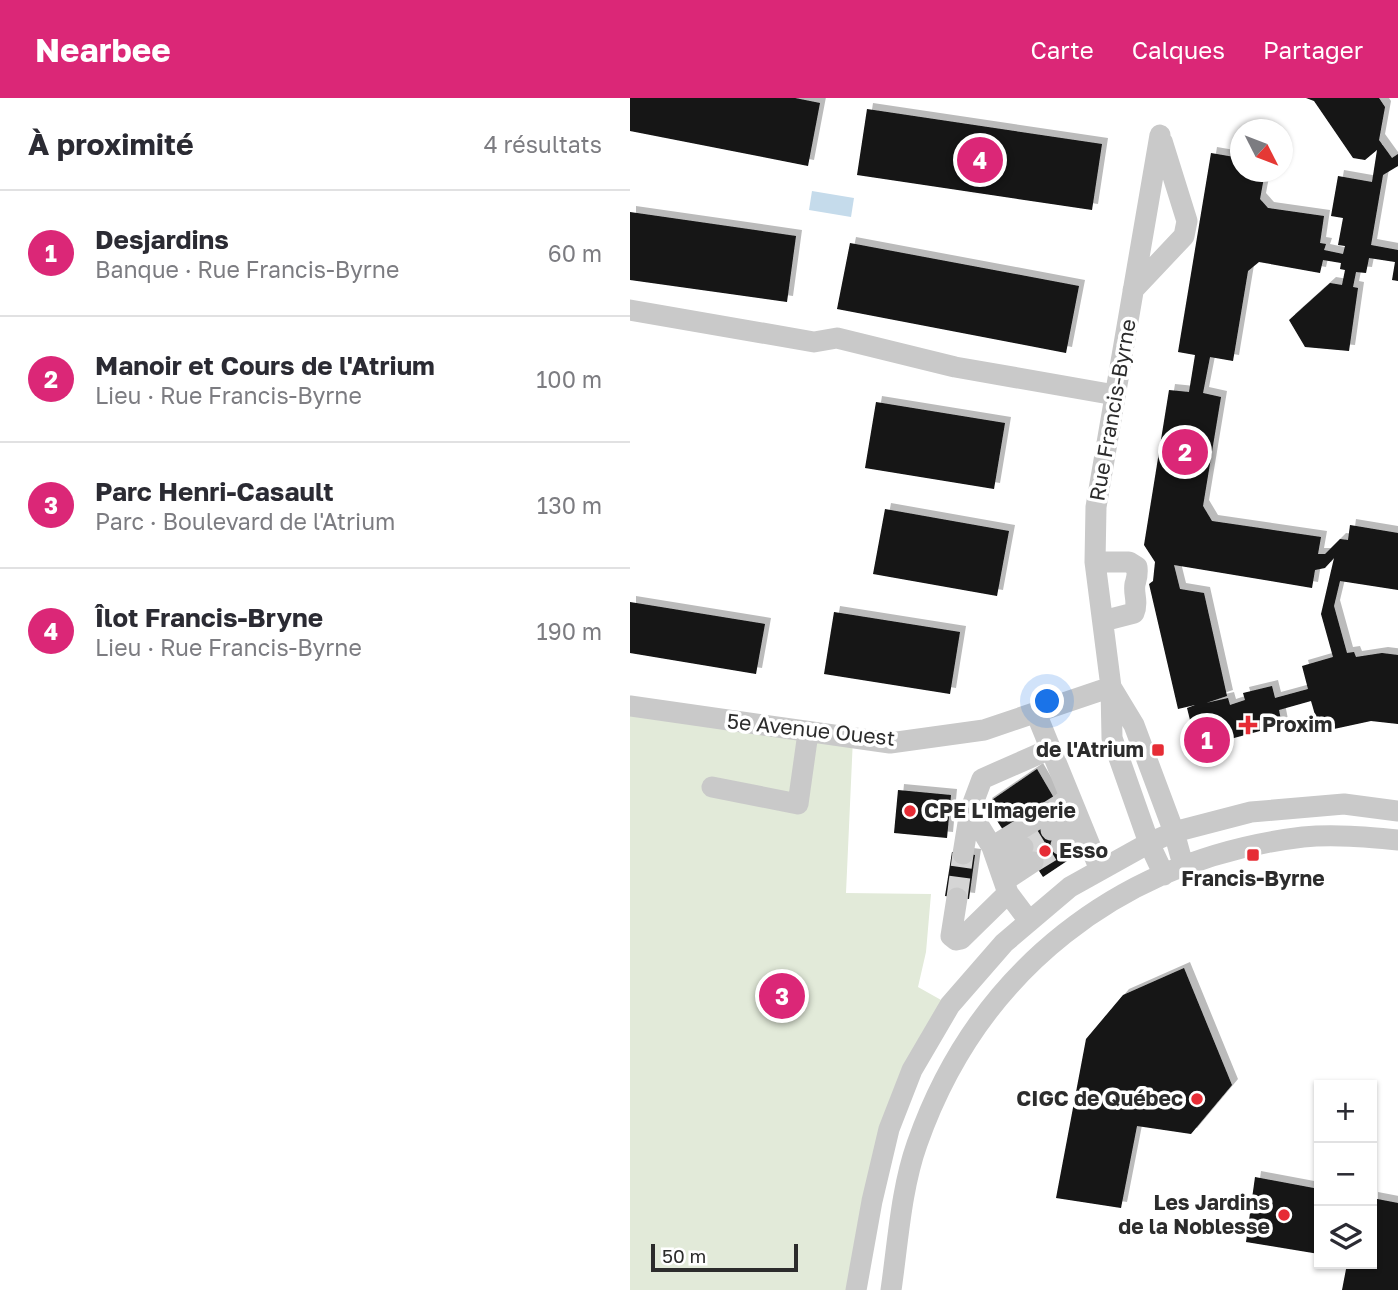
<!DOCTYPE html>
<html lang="fr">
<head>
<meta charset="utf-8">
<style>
  :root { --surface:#fff; --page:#f2f2f3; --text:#2b2b33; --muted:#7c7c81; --line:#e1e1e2; --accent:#db2777 }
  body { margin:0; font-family:"Golos Text",sans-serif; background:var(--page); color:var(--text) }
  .controls { position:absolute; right:21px; bottom:21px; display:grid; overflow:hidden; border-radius:0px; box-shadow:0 2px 5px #0004 }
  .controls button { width:63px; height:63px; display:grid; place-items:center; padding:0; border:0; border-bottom:2px solid var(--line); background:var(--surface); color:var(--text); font:35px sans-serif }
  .compass { position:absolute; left:600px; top:21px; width:63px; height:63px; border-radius:50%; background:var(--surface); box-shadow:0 2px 5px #0004; rotate:132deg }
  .scale { position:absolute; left:21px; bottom:18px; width:147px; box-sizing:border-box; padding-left:7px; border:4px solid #2c2c2c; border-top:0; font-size:19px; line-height:24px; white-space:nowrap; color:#2c2c2c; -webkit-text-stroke:5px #fff; paint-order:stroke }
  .you { position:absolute; left:418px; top:604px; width:24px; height:24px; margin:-18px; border:5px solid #fff; border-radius:50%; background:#1a73e8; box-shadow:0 0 0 10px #1a73e833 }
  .badge { display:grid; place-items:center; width:46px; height:46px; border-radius:50%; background:var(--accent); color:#fff; font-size:23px; font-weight:700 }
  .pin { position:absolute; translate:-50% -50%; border:4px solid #fff; box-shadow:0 2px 7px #0006 }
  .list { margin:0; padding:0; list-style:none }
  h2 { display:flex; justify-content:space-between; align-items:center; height:91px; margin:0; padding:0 28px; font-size:30px }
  h2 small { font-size:23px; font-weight:400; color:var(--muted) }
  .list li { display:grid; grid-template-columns:46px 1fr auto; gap:21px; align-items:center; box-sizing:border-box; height:126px; padding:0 28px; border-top:2px solid var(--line) }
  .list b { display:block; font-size:26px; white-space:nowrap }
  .list p { margin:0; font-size:23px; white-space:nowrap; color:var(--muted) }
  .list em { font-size:23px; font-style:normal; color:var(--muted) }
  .icon { flex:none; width:38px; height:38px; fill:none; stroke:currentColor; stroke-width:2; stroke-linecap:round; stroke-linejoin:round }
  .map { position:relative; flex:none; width:768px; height:1192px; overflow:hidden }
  header { display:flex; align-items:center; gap:42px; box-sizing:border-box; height:98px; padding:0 35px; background:var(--accent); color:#fff }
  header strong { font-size:33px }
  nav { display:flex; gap:38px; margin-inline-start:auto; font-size:24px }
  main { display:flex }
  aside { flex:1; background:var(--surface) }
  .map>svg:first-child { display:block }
  .green { fill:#e2ead9 }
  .water { fill:#c5dbeb }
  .building { fill:#131313; fill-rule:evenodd; filter:url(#shadow) }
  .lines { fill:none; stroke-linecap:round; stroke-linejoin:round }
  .minor-tunnel { stroke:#d5d5d5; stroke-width:21; stroke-dasharray:21 10; stroke-linecap:butt }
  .minor { stroke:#c9c9c9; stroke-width:21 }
  .poi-dot { fill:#e62c35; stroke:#fff; stroke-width:2.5 }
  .labels { text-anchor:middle; stroke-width:7; stroke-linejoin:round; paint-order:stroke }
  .street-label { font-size:21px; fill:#2c2c2c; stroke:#fff }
  .poi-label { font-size:21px; font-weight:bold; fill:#2c2c2c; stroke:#fff; text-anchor:start }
</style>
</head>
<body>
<header>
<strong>Nearbee</strong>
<nav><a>Carte</a><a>Calques</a><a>Partager</a></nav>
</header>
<main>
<aside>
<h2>À proximité<small>4 résultats</small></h2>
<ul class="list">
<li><span class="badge">1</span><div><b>Desjardins</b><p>Banque · Rue Francis-Byrne</p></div><em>60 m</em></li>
<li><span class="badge">2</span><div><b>Manoir et Cours de l'Atrium</b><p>Lieu · Rue Francis-Byrne</p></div><em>100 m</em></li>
<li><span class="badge">3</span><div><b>Parc Henri-Casault</b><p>Parc · Boulevard de l'Atrium</p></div><em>130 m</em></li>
<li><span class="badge">4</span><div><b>Îlot Francis-Bryne</b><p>Lieu · Rue Francis-Byrne</p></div><em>190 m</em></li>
</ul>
</aside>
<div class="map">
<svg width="768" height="1192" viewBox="0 0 768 1192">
  <defs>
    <filter id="shadow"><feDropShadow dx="6" dy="-6" stdDeviation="0" flood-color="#0004"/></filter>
  </defs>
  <rect width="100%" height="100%" fill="#fff"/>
  <path class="green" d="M 0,608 L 223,640 L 216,795 L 301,796 L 296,854 L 288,889 L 320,907 L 282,972 L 226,1192 L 0,1192 Z"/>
  <path class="water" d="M 182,93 L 224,100 L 221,119 L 179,112 Z"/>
  <path class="building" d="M 0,0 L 165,0 L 190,5 L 178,68 L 0,33 Z
    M 676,0 L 749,0 L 755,9 L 749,42 L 762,60 L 768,56 L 768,68 L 753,77 L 741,147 L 768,152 L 768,183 L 762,182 L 765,164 L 739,160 L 736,175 L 726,174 L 723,189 L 728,190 L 719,253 L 675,249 L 659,222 L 700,185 L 712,187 L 715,172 L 710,171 L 711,165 L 693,162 L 690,175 L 629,164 L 618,173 L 603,263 L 580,259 L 573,295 L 591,299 L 573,408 L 582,423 L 691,439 L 688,456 L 695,456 L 710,441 L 718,442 L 720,427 L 768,435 L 768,492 L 710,483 L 704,508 L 717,555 L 724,554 L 726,559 L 752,555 L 768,557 L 768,626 L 741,623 L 690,634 L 681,603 L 649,612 L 652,627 L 567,650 L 557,610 L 565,607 L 548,611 L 519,486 L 523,483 L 525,464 L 514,447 L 539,292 L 559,294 L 565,257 L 548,254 L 581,55 L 610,60 L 610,74 L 635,74 L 630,101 L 638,110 L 694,118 L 690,145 L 696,146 L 694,152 L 713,156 L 715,148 L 708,147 L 713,120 L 701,118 L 708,78 L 742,84 L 747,52 L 735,62 L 723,60 L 684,3 ZM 704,460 L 691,516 L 703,559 L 672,568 L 678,591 L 645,600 L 642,588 L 613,595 L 615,602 L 600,607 L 598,600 L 576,605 L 597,598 L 574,495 L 550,491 L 544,467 L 682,490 L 685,472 L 695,470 Z
    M 237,11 L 472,46 L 462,112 L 227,77 Z
    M 0,114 L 166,138 L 157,204 L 0,182 Z
    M 220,145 L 449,188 L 436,255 L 207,211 Z
    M 246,304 L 375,325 L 364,391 L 235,370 Z
    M 255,411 L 379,433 L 367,498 L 243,476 Z
    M 0,504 L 135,526 L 126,576 L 0,555 Z
    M 204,514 L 330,534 L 320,596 L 194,576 Z
    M 407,671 L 424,700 L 377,738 L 356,706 Z
    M 268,692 L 321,697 L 317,740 L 264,735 Z
    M 414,721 L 440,761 L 413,779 L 387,739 Z
    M 322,754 L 345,757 L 339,801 L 315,798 Z
    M 554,870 L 602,987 L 561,1036 L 507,1028 L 491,1110 L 426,1100 L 456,941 L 493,897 Z
    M 625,1079 L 689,1091 L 689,1156 L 616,1144 Z
    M 742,1100 L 768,1105 L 768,1192 L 712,1192 L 717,1166 L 742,1166 Z"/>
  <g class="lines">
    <path class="minor-tunnel" d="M 393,749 L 421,732
      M 403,764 L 431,747
      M 327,800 L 333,756"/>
    <path class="minor" d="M 530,37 L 466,409 L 465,464 L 481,589 L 482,640 L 519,745 L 534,777
      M 503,192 L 554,138 L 557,123 L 532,43
      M 0,212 L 184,244 L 207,240 L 325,269 L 485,297
      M 465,464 L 499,464 L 507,469 C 508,477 507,479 505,486 C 503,497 509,504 504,515 L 473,523
      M 481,589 L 504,627 L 544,734 L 553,767
      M 0,608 L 260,645 L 354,632 L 481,589
      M 406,615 L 470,772
      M 82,689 L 168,706 L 178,635
      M 421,732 L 447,716
      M 431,747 L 453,734
      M 362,749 L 340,713 L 352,681 L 420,651
      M 333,756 L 340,713
      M 368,765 L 393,749
      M 374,783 L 403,764
      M 327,800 L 321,838 L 326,842 L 331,841 L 378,795
      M 399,823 L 378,795 L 362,749 L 439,701
      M 226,1192 L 242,1103 L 259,1031 L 282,972 L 320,907 L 374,845 L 440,789 L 519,745 L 544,734 L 621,714 L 714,706 L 768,713
      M 261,1192 C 268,1144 271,1091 287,1046 C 348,872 491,761 673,739 C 704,736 736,739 768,742"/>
  </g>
  <g class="poi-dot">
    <path d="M614.5 616.5h7v7h7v7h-7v7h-7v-7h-7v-7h7z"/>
    <rect x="521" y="645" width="14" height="14" rx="3.5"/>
    <circle cx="280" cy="713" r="7"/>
    <circle cx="415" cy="753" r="7"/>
    <rect x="616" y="750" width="14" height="14" rx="3.5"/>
    <circle cx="567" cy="1001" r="7"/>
    <circle cx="654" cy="1117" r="7"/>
  </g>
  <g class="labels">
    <g class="street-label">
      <text transform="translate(483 312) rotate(-80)" y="7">Rue Francis-Byrne</text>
      <text transform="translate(181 632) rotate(6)" y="7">5e Avenue Ouest</text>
    </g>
    <g class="poi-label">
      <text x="632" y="634">Proxim</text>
      <text x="514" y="659" text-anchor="end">de l'Atrium</text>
      <text x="294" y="720">CPE L'Imagerie</text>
      <text x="429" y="760">Esso</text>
      <text x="623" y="788" text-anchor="middle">Francis-Byrne</text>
      <text x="553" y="1008" text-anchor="end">CIGC de Québec</text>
      <text x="640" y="1112" text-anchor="end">Les Jardins<tspan x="640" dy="24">de la Noblesse</tspan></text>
    </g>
  </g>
</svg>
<div class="controls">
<button>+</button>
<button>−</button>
<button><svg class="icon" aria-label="layers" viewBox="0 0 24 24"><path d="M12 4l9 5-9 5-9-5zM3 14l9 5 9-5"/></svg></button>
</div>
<svg class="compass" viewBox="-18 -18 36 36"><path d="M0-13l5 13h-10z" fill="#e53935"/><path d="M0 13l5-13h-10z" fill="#7c7c81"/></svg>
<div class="scale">50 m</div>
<div class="you"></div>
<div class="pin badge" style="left:577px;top:642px">1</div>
<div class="pin badge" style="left:555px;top:354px">2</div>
<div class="pin badge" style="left:152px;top:898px">3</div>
<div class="pin badge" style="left:350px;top:62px">4</div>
</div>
</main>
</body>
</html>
